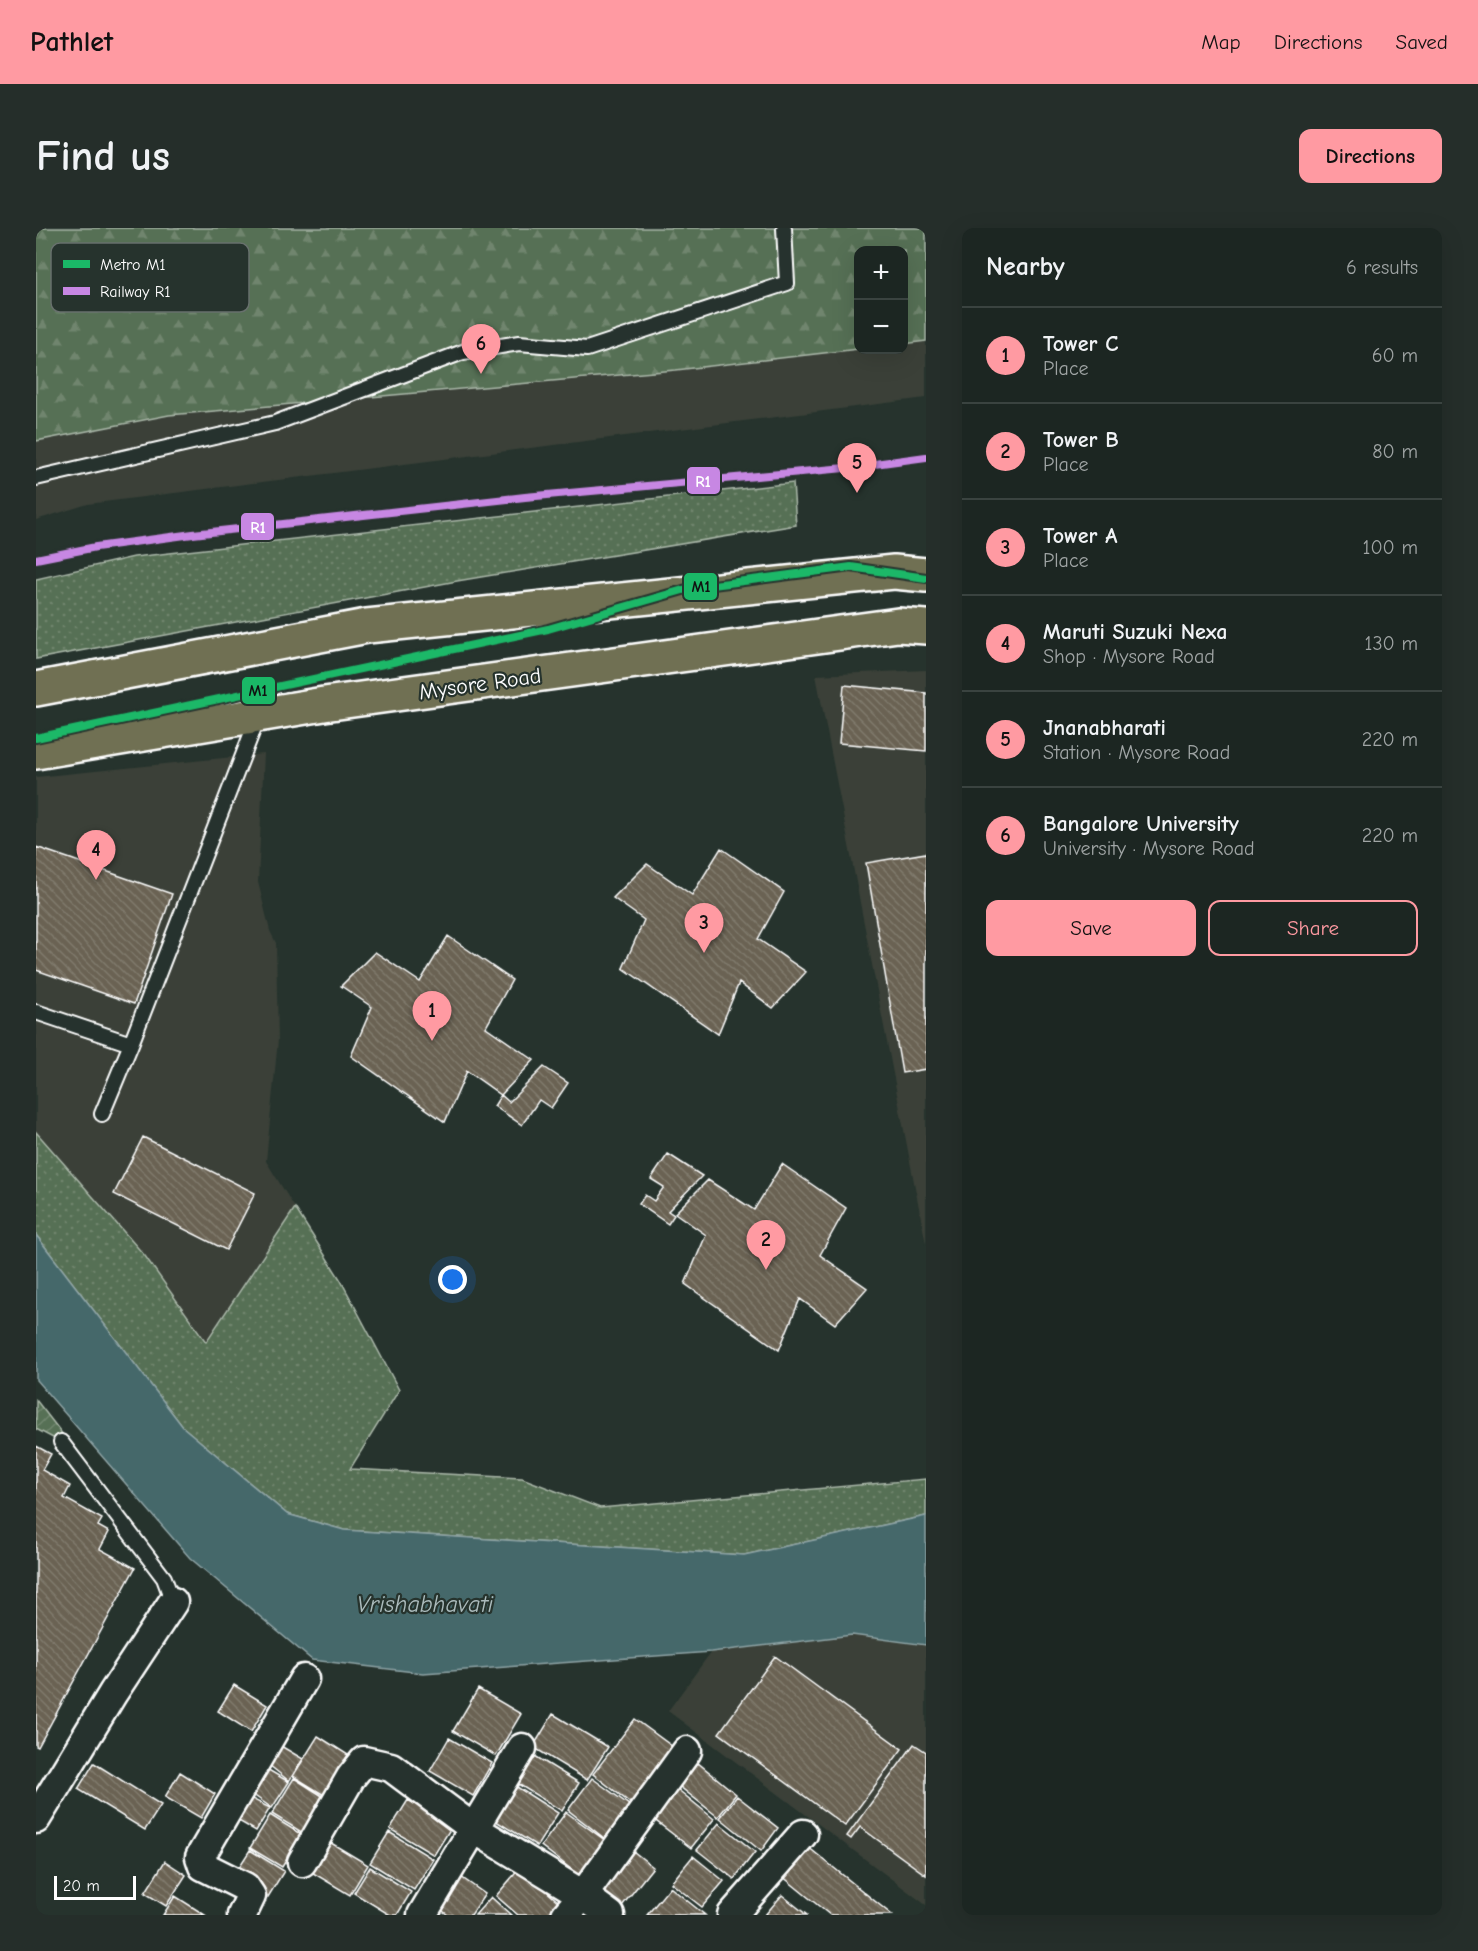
<!DOCTYPE html>
<html lang="en">
<head>
<meta charset="utf-8">
<style>
  :root { --surface:#1c2622; --page:#252e2a; --text:#f1f3f6; --muted:#a0a5a5; --line:#3a4340; --accent:#ff9aa2 }
  body { margin:0; font-family:"Comic Neue",sans-serif; background:var(--page); color:var(--text) }
  .controls { position:absolute; right:18px; top:18px; display:grid; overflow:hidden; border-radius:12px; box-shadow:0 6px 24px #0002 }
  .controls button { width:54px; height:54px; display:grid; place-items:center; padding:0; border:0; border-bottom:2px solid var(--line); background:var(--surface); color:var(--text); font:30px sans-serif }
  .scale { position:absolute; left:18px; bottom:15px; width:82px; box-sizing:border-box; padding-left:6px; border:3px solid #fff; border-top:0; font-size:16px; line-height:21px; white-space:nowrap; color:#fff; -webkit-text-stroke:4px #26332d; paint-order:stroke }
  .you { position:absolute; left:417px; top:1052px; width:21px; height:21px; margin:-15px; border:4px solid #fff; border-radius:50%; background:#1a73e8; box-shadow:0 0 0 9px #1a73e833 }
  .badge { display:grid; place-items:center; width:39px; height:39px; border-radius:50%; background:var(--accent); color:#111; font-size:20px; font-weight:700 }
  .pin { position:absolute; translate:-50% -50px; filter:drop-shadow(0 2px 3px #0008) }
  .pin::after { content:''; position:absolute; top:32px; width:21px; height:18px; background:inherit; clip-path:polygon(0 0,100% 0,50% 100%) }
  .list { margin:0; padding:0; list-style:none }
  h2 { display:flex; justify-content:space-between; align-items:center; height:78px; margin:0; padding:0 24px; font-size:26px }
  h2 small { font-size:20px; font-weight:400; color:var(--muted) }
  .list li { display:grid; grid-template-columns:39px 1fr auto; gap:18px; align-items:center; box-sizing:border-box; height:96px; padding:0 24px; border-top:2px solid var(--line) }
  .list b { display:block; font-size:22px; white-space:nowrap }
  .list p { margin:0; font-size:20px; white-space:nowrap; color:var(--muted) }
  .list em { font-size:20px; font-style:normal; color:var(--muted) }
  .actions { display:flex; gap:12px; padding:18px 24px }
  .actions a { flex:1; padding:14px 0; border:2px solid var(--accent); border-radius:12px; text-align:center; font-size:21px; color:var(--accent) }
  .actions .main { background:var(--accent); color:#111 }
  .map { position:relative; flex:none; width:890px; height:1687px; overflow:hidden; border-radius:12px }
  header { display:flex; align-items:center; gap:36px; box-sizing:border-box; height:84px; padding:0 30px; background:var(--accent); color:#111 }
  header strong { font-size:28px }
  nav { display:flex; gap:33px; margin-inline-start:auto; font-size:21px }
  .intro { display:flex; align-items:center; justify-content:space-between; box-sizing:border-box; height:144px; padding:0 36px }
  h1 { margin:0; font-size:42px }
  .button { padding:15px 27px; border-radius:12px; background:var(--accent); color:#111; font-size:21px; font-weight:700 }
  main { display:flex; gap:36px; padding:0 36px }
  aside { flex:1; background:var(--surface); border-radius:12px; box-shadow:0 6px 24px #0002 }
  .map>svg:first-child { display:block }
  .built { fill:#3a4138; fill-rule:evenodd }
  .grass { fill:url(#grass-dots); stroke:#abb8aa; stroke-width:1.5 }
  .forest { fill:url(#forest-firs); stroke:#abb8aa; stroke-width:1.5 }
  .garden { fill:url(#garden-furrows); stroke:#abb8aa; stroke-width:1.5 }
  .water { fill:#45686b; stroke:#8fa4a6; stroke-width:1.5 }
  .building { fill:url(#building-back-hatch); stroke:#fff; stroke-width:1.5 }
  .lines { fill:none; stroke-linecap:round; stroke-linejoin:round }
  .service-casing { stroke:#fff; stroke-width:18 }
  .minor-casing { stroke:#fff; stroke-width:33 }
  .trunk-casing { stroke:#fff; stroke-width:38 }
  .service { stroke:#26332d; stroke-width:14 }
  .minor { stroke:#26332d; stroke-width:28 }
  .trunk { stroke:#706f52; stroke-width:33 }
  .rail-1-casing { stroke:#26332d; stroke-width:12 }
  .rail-1 { stroke:#c787e3; stroke-width:8 }
  .metro-1-casing { stroke:#26332d; stroke-width:12 }
  .metro-1 { stroke:#1ab867; stroke-width:8 }
  .labels { text-anchor:middle; stroke-width:4.5; stroke-linejoin:round; paint-order:stroke }
  .street-label { font-size:22px; fill:#fff; stroke:#26332d }
  .water-label { font-size:24px; font-style:italic; fill:#abbbbc; stroke:#26332d }
  .key { fill:#26332d; stroke:#67706c; stroke-width:1.5 }
  .key-label { font-size:16px; fill:#fff }
  .line-badge { stroke:#26332d; stroke-width:2 }
  .badge-label { font-size:16px; text-anchor:middle; font-weight:bold; fill:#fff }
  .pale-badge-label { font-size:16px; text-anchor:middle; font-weight:bold; fill:#111 }
</style>
</head>
<body>
<header>
<strong>Pathlet</strong>
<nav><a>Map</a><a>Directions</a><a>Saved</a></nav>
</header>
<div class="intro"><h1>Find us</h1><a class="button">Directions</a></div>
<main>
<div class="map">
<svg width="890" height="1687" viewBox="0 0 890 1687">
  <defs>
    <pattern id="grass-dots" width="8" height="8" patternUnits="userSpaceOnUse" patternTransform="scale(1.5)"><rect width="8" height="8" fill="#577055"/><path d="M2 2h.1M6 6h.1" fill="none" stroke="#70856e" stroke-width="1.8" stroke-linecap="round"/></pattern>
    <pattern id="forest-firs" width="22" height="20" patternUnits="userSpaceOnUse" patternTransform="scale(1.5)"><rect width="22" height="20" fill="#577055"/><path d="M5 1l3.5 6h-7zM16 11l3.5 6h-7z" fill="#70856e"/></pattern>
    <pattern id="garden-furrows" width="10" height="10" patternUnits="userSpaceOnUse" patternTransform="scale(1.5)"><rect width="10" height="10" fill="#577055"/><path d="M-1 1l2-2M0 10L10 0M9 11l2-2" fill="none" stroke="#70856e"/></pattern>
    <pattern id="building-back-hatch" width="6" height="6" patternUnits="userSpaceOnUse" patternTransform="scale(1.5)"><rect width="6" height="6" fill="#6a6253"/><path d="M-1 5l2 2M0 0l6 6M5-1l2 2" fill="none" stroke="#807a6d"/></pattern>
  </defs>
  <rect width="100%" height="100%" fill="#26332d"/>
  <filter id="ink" filterUnits="userSpaceOnUse"><feTurbulence type="fractalNoise" baseFrequency=".0167" numOctaves="2"/><feDisplacementMap in="SourceGraphic" scale="12" xChannelSelector="R" yChannelSelector="G"/><feConvolveMatrix kernelMatrix="1 2 1 2 8 2 1 2 1" color-interpolation-filters="sRGB"/></filter>
  <g filter="url(#ink)">
    <path class="built" d="M 0,0 L 890,0 L 890,170 L 52,276 L 0,292 ZM 822,22 L 868,22 L 868,122 L 822,122 Z
      M 890,442 L 890,1016 L 780,447 Z
      M 228,526 L 222,654 L 234,703 L 240,715 L 242,812 L 230,933 L 259,980 L 170,1114 L 109,1028 L 0,904 L 0,549 Z
      M 817,1407 L 890,1417 L 890,1677 L 632,1483 L 675,1424 Z"/>
    <path class="grass" d="M 757,255 L 760,297 L 421,353 L 0,431 L 0,351 L 98,329 Z
      M 0,904 L 109,1028 L 170,1114 L 259,980 L 304,1051 L 363,1162 L 314,1241 L 486,1250 L 564,1280 L 890,1251 L 890,1288 L 708,1327 L 308,1302 L 251,1286 L 147,1199 L 0,1007 Z"/>
    <path class="forest" d="M 5,0 L 890,0 L 890,113 L 868,116 L 868,22 L 822,22 L 822,121 L 640,142 L 133,187 L 0,213 L 0,10 Z"/>
    <path class="garden" d="M 0,1172 L 38,1221 L 0,1201 Z"/>
    <path class="water" d="M 0,1007 L 147,1199 L 251,1286 L 308,1302 L 708,1327 L 890,1288 L 890,1417 L 816,1407 L 675,1424 L 387,1445 L 276,1432 L 154,1330 L 0,1152 Z"/>
    <path class="building" d="M 808,457 L 890,465 L 890,523 L 803,515 Z
      M 0,619 L 136,666 L 98,776 L 0,742 Z
      M 685,620 L 748,664 L 722,711 L 770,744 L 737,780 L 703,755 L 682,806 L 587,740 L 608,692 L 577,670 L 611,636 L 656,667 Z
      M 890,625 L 890,841 L 866,845 L 830,635 Z
      M 412,708 L 476,752 L 450,799 L 498,832 L 465,867 L 431,843 L 409,894 L 315,828 L 336,779 L 305,758 L 339,724 L 384,754 Z
      M 508,839 L 532,855 L 515,880 L 503,872 L 486,897 L 458,878 L 465,867 L 473,874 Z
      M 107,909 L 219,965 L 190,1022 L 78,966 Z
      M 632,926 L 666,948 L 632,983 L 638,987 L 632,996 L 603,976 L 609,967 L 618,973 L 628,959 L 615,951 Z
      M 746,936 L 810,980 L 784,1027 L 831,1060 L 799,1096 L 764,1071 L 743,1122 L 649,1056 L 670,1007 L 639,985 L 672,952 L 718,982 Z
      M 0,1218 L 15,1226 L 6,1242 L 34,1258 L 28,1270 L 66,1291 L 62,1298 L 73,1304 L 64,1321 L 99,1340 L 2,1519 L 0,1518 Z
      M 739,1428 L 866,1521 L 809,1598 L 683,1505 Z
      M 198,1457 L 231,1477 L 215,1504 L 182,1483 Z
      M 442,1461 L 485,1486 L 460,1528 L 417,1503 Z
      M 517,1486 L 572,1519 L 551,1552 L 497,1519 Z
      M 599,1491 L 641,1522 L 598,1578 L 557,1546 Z
      M 282,1508 L 312,1527 L 288,1567 L 257,1548 Z
      M 413,1510 L 456,1535 L 437,1568 L 394,1543 Z
      M 238,1514 L 267,1531 L 253,1553 L 228,1533 Z
      M 878,1516 L 890,1524 L 890,1647 L 824,1599 L 815,1611 L 811,1608 Z
      M 494,1525 L 543,1555 L 526,1583 L 477,1553 Z
      M 661,1534 L 700,1566 L 682,1589 L 643,1558 Z
      M 58,1535 L 125,1577 L 109,1602 L 42,1561 Z
      M 224,1537 L 253,1554 L 236,1580 L 210,1562 Z
      M 144,1544 L 179,1566 L 165,1590 L 129,1569 Z
      M 258,1550 L 288,1569 L 267,1605 L 236,1586 Z
      M 556,1550 L 597,1580 L 572,1613 L 532,1582 Z
      M 473,1554 L 522,1585 L 501,1618 L 452,1588 Z
      M 640,1560 L 678,1591 L 655,1620 L 616,1590 Z
      M 208,1567 L 234,1580 L 220,1603 L 194,1588 Z
      M 701,1568 L 742,1600 L 725,1623 L 684,1590 Z
      M 372,1572 L 416,1598 L 398,1627 L 354,1601 Z
      M 530,1584 L 570,1613 L 544,1648 L 505,1618 Z
      M 234,1587 L 266,1607 L 246,1639 L 214,1620 Z
      M 683,1595 L 719,1624 L 698,1651 L 661,1622 Z
      M 353,1604 L 397,1631 L 378,1662 L 334,1635 Z
      M 290,1612 L 332,1637 L 314,1667 L 272,1642 Z
      M 766,1614 L 856,1687 L 794,1687 L 741,1644 Z
      M 214,1622 L 248,1643 L 232,1669 L 198,1647 Z
      M 597,1623 L 617,1639 L 586,1678 L 565,1662 Z
      M 657,1628 L 688,1653 L 666,1679 L 635,1655 Z
      M 129,1633 L 150,1647 L 130,1678 L 109,1665 Z
      M 334,1639 L 375,1664 L 361,1687 L 354,1687 L 318,1665 Z
      M 484,1640 L 524,1675 L 514,1687 L 482,1687 L 460,1668 Z
      M 425,1649 L 449,1666 L 435,1687 L 412,1687 L 403,1680 Z
      M 634,1659 L 669,1687 L 611,1687 Z
      M 746,1667 L 771,1687 L 729,1687 Z
      M 139,1668 L 169,1687 L 127,1687 Z
      M 455,1669 L 475,1687 L 439,1687 Z"/>
    <g class="lines">
      <g class="service-casing">
        <path id="service" d="M 0,250 L 239,195 L 427,124 L 483,115 L 551,121 L 751,55 L 748,0
          M 0,784 L 95,816 L 222,489
          M 66,886 L 95,816
          M 25,1214 L 128,1350 L 137,1374"/>
      </g>
      <g class="minor-casing">
        <path id="minor" d="M 0,1591 L 77,1465 L 137,1374
          M 266,1634 L 315,1549 L 328,1533 L 355,1539 L 437,1600 L 547,1667 L 574,1687
          M 206,1687 L 215,1668 L 209,1659 L 167,1638 L 164,1629 L 268,1451
          M 386,1687 L 486,1520
          M 530,1687 L 547,1667 L 651,1523
          M 696,1687 L 767,1606"/>
      </g>
      <g class="trunk-casing">
        <path id="trunk" d="M 0,461 L 331,398 L 858,344 L 890,347
          M 0,524 L 288,476 L 862,397 L 890,399"/>
      </g>
      <use href="#service" class="service"/>
      <use href="#minor" class="minor"/>
      <use href="#trunk" class="trunk"/>
      <g class="rail-1-casing">
        <path id="rail-1" d="M 0,331 L 60,319 L 157,306 L 489,269 L 809,240 L 890,229"/>
      </g>
      <use href="#rail-1" class="rail-1"/>
      <g class="metro-1-casing">
        <path id="metro-1" d="M 0,510 L 512,401 L 654,360 L 815,339 L 890,350"/>
      </g>
      <use href="#metro-1" class="metro-1"/>
    </g>
  </g>
  <g class="labels">
    <g class="street-label">
      <text transform="translate(444 455) rotate(-8)" y="8">Mysore Road</text>
    </g>
    <g class="water-label">
      <text x="389" y="1384">Vrishabhavati</text>
    </g>
  </g>
  <rect x="15" y="15" width="198" height="69" rx="9" class="key"/>
  <rect x="27" y="32" width="27" height="8" fill="#1ab867"/>
  <rect x="27" y="59" width="27" height="8" fill="#c787e3"/>
  <g class="key-label">
    <text x="64" y="42">Metro M1</text>
    <text x="64" y="69">Railway R1</text>
  </g>
  <g class="line-badge">
    <rect x="650" y="238" width="35" height="29" rx="6" fill="#c787e3"/>
    <rect x="204" y="284" width="35" height="29" rx="6" fill="#c787e3"/>
    <rect x="647" y="344" width="35" height="29" rx="6" fill="#1ab867"/>
    <rect x="205" y="448" width="35" height="29" rx="6" fill="#1ab867"/>
  </g>
  <g class="badge-label">
    <text x="667" y="259">R1</text>
    <text x="222" y="305">R1</text>
  </g>
  <g class="pale-badge-label">
    <text x="665" y="364">M1</text>
    <text x="222" y="468">M1</text>
  </g>
</svg>
<div class="controls">
<button>+</button>
<button>−</button>
</div>
<div class="scale">20 m</div>
<div class="you"></div>
<div class="pin badge" style="left:396px;top:813px">1</div>
<div class="pin badge" style="left:730px;top:1042px">2</div>
<div class="pin badge" style="left:668px;top:725px">3</div>
<div class="pin badge" style="left:60px;top:652px">4</div>
<div class="pin badge" style="left:821px;top:265px">5</div>
<div class="pin badge" style="left:445px;top:146px">6</div>
</div>
<aside>
<h2>Nearby<small>6 results</small></h2>
<ul class="list">
<li><span class="badge">1</span><div><b>Tower C</b><p>Place</p></div><em>60 m</em></li>
<li><span class="badge">2</span><div><b>Tower B</b><p>Place</p></div><em>80 m</em></li>
<li><span class="badge">3</span><div><b>Tower A</b><p>Place</p></div><em>100 m</em></li>
<li><span class="badge">4</span><div><b>Maruti Suzuki Nexa</b><p>Shop · Mysore Road</p></div><em>130 m</em></li>
<li><span class="badge">5</span><div><b>Jnanabharati</b><p>Station · Mysore Road</p></div><em>220 m</em></li>
<li><span class="badge">6</span><div><b>Bangalore University</b><p>University · Mysore Road</p></div><em>220 m</em></li>
</ul>
<div class="actions"><a class="main">Save</a><a>Share</a></div>
</aside>
</main>
</body>
</html>
